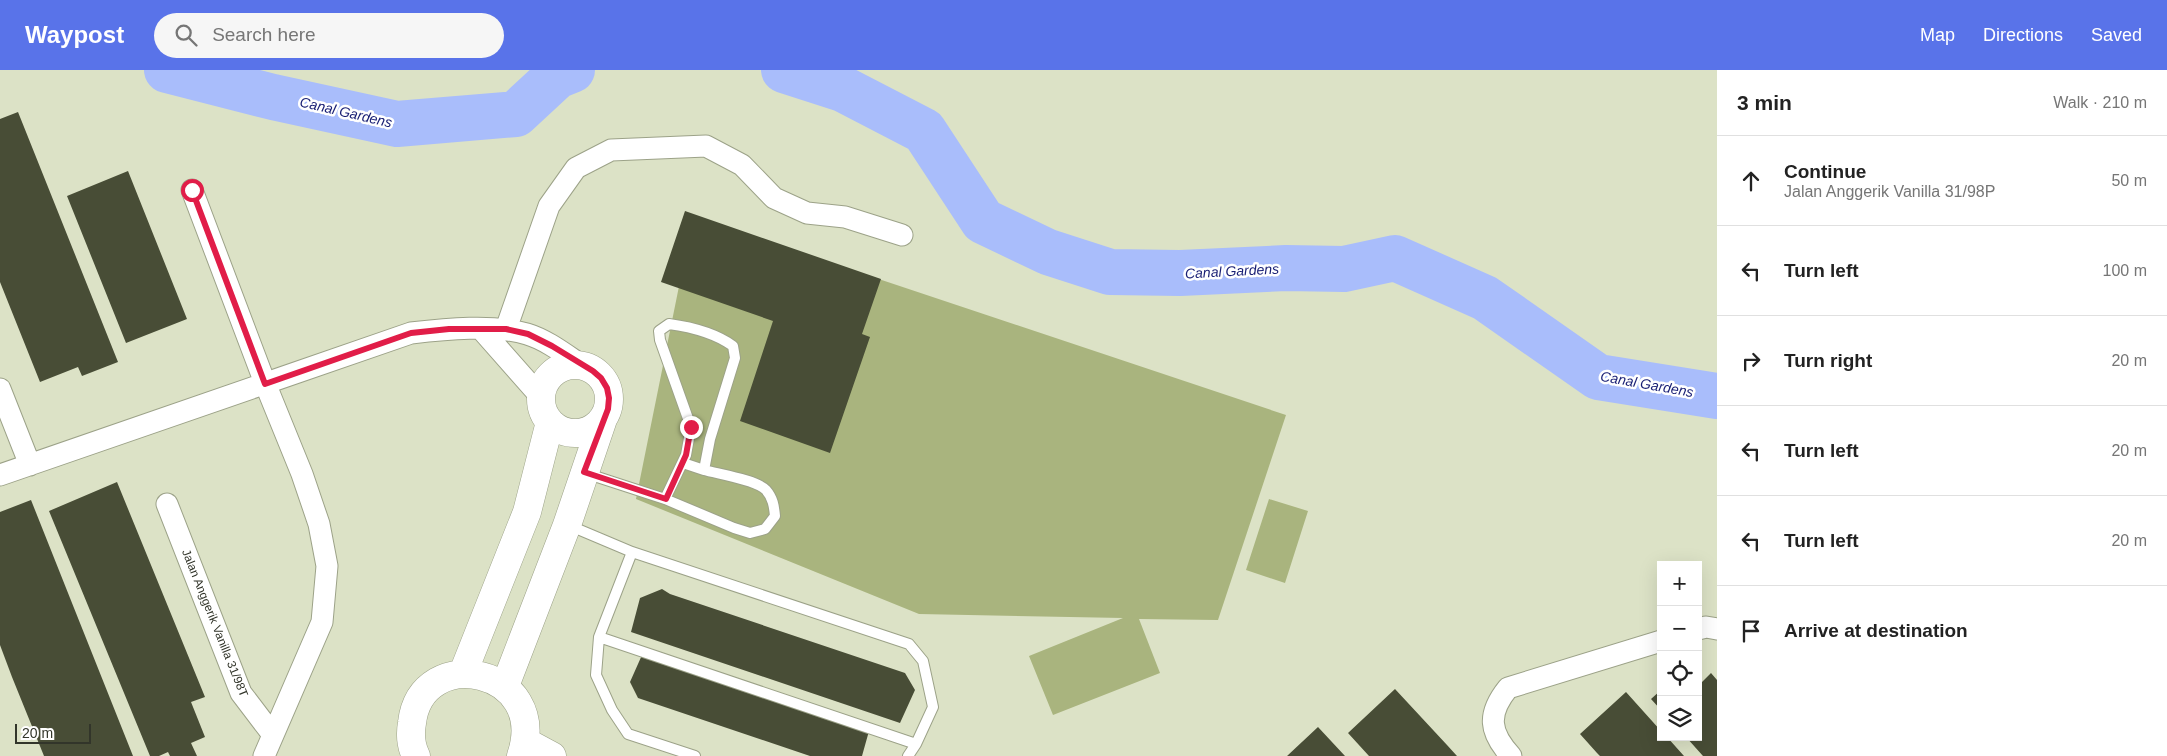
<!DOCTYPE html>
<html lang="en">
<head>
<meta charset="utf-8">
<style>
  :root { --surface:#fff; --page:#f6f6f6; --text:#222; --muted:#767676; --line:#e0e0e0; --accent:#5973e9 }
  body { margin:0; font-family:Arial,sans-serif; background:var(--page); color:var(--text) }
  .controls { position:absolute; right:15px; bottom:15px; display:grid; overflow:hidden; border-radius:0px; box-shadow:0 5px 20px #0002 }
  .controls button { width:45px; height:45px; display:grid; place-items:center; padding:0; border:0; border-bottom:1px solid var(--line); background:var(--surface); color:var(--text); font:25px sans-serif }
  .scale { position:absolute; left:15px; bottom:12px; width:76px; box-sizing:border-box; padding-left:5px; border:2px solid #32352a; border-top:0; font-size:14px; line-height:18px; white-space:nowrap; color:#32352a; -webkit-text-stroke:4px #fff; paint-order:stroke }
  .stop { position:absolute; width:15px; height:15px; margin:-11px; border:4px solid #e11d48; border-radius:50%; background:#fff }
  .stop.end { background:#e11d48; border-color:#fff; box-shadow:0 1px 5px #0008 }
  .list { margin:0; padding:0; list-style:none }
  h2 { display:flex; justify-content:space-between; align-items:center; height:65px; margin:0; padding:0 20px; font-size:21px }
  h2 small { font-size:16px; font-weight:400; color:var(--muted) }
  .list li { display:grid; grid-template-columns:32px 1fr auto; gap:15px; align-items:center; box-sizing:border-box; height:90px; padding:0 20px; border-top:1px solid var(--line) }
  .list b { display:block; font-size:19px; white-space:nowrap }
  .list p { margin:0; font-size:16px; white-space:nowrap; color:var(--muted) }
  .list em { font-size:16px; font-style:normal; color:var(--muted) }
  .icon { flex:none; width:28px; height:28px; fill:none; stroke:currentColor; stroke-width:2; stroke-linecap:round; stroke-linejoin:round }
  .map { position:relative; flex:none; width:1717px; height:686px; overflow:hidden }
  header { display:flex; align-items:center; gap:30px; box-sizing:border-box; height:70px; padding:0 25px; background:var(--accent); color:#fff }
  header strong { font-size:24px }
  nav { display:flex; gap:28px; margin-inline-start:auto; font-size:18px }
  .search { width:350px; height:45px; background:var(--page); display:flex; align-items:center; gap:12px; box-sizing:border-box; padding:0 18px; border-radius:28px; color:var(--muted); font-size:19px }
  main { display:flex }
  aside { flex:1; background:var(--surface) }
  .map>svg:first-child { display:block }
  .green { fill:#a9b47e }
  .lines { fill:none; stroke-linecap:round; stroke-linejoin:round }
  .river { stroke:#a9bdfb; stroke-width:46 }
  .building { fill:#484d36 }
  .lane-casing { stroke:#9ca288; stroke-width:12 }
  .street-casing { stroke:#9ca288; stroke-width:23 }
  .secondary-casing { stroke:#9ca288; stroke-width:29 }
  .lane { stroke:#fff; stroke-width:10 }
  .street { stroke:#fff; stroke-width:21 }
  .secondary { stroke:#fff; stroke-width:28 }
  .route { stroke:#e11d48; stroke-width:6 }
  .labels { text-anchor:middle; stroke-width:5; stroke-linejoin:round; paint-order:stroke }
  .street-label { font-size:12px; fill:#32352a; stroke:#fff }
  .water-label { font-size:14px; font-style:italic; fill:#171d73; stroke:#fff }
</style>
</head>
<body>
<header>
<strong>Waypost</strong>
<div class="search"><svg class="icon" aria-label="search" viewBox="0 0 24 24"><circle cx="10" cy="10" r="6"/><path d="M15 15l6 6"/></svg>Search here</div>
<nav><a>Map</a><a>Directions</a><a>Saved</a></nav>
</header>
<main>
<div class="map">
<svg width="1717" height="686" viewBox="0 0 1717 686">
  <rect width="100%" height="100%" fill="#dce2c6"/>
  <path class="green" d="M 693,147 L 1286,345 L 1218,550 L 1139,549 L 1160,603 L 1053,645 L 1029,586 L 1123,548 L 919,544 L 636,429 Z
    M 1269,429 L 1308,441 L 1285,513 L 1246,500 Z"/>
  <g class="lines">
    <path class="river" d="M 167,0 L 273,27 L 397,54 L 516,44 L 557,6 L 572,0
      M 784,0 L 843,19 L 924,61 L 983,151 L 1048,182 L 1110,202 L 1180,203 L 1286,198 L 1344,199 L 1395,188 L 1485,228 L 1598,307 L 1717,326"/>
  </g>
  <path class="building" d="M 18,42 L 118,292 L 82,306 L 78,297 L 40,312 L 0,212 L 0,49 Z
    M 128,101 L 187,249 L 126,273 L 67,126 Z
    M 685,141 L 881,209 L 862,264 L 870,267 L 830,383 L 740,351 L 773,251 L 661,212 Z
    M 117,412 L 205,627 L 191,632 L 205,667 L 191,673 L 197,686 L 170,686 L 168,682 L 159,686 L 150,686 L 49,441 Z
    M 31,430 L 70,528 L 133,686 L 44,686 L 12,607 L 0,575 L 0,442 Z
    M 662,519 L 670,524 L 905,603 L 915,620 L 900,653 L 631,562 L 640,528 Z
    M 642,585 L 869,661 L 862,686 L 810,686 L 638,628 L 630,612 Z
    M 1711,603 L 1717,610 L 1717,686 L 1703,686 L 1686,667 L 1698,667 L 1698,616 Z
    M 1395,619 L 1447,675 L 1457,686 L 1369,686 L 1348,663 Z
    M 1661,620 L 1661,640 L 1651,629 Z
    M 1626,622 L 1661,661 L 1661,667 L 1667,667 L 1684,686 L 1600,686 L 1597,683 L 1580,664 Z
    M 1318,657 L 1345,686 L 1287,686 Z"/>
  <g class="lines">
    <g class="lane-casing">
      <path id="lane" d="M 683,393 L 704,400
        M 585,403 L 665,429 L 734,458 L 750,463 L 765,459 L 775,446 C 774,436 773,428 766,420 C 757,410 718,404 704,400 L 710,369 L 735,288 L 733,276 C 715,263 691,257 669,254 L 659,261 L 660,270 L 691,357 L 686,385 L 665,429
        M 568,455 L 632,482 L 909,574 L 923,591 L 933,637 L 916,674 L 908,686
        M 632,482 L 599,567 L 596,605 L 612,640 L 628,664 L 695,686
        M 599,567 L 916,674"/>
    </g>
    <g class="street-casing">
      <path id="street" d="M 192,120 L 265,313 L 302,404 L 319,454 L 327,496 L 322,552 L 264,686
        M 481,259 L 541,327
        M 506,259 L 549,136 L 576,98 L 611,80 L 706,76 L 742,95 L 774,128 L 807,143 L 845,147 L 902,165
        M 0,319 L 30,395
        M 0,405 L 411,263 C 445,259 494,254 527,264 C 547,270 566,285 584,297
        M 167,434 L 241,623 L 273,665
        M 1698,559 L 1706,557 L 1717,559
        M 1511,686 C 1489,662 1487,644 1508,618 L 1661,571"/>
    </g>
    <g class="secondary-casing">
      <path id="secondary" d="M541 329a34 34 0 1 1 68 0a34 34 0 1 1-68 0Z
        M 463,603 L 527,442 L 550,352
        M 505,616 L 567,455 L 603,349
        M 526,672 L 552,686
        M 416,686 C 411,676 410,664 412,653 C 421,572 551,598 521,686"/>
    </g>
    <use href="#lane" class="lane"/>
    <use href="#street" class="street"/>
    <use href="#secondary" class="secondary"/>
  </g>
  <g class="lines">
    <path class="route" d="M 192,120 L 265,314 L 411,263 L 449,259 L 506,259 L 528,264 L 552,276 L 593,301 L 601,308 L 607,318 L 609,328 L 608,339 L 584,402 L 666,429 L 686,385 L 691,357"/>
  </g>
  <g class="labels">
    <g class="street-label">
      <text transform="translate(215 553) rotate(68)" y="4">Jalan Anggerik Vanilla 31/98T</text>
    </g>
    <g class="water-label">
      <text transform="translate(346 42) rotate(13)" y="5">Canal Gardens</text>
      <text transform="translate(1232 201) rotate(-3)" y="5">Canal Gardens</text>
      <text transform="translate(1647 314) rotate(10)" y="5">Canal Gardens</text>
    </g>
  </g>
</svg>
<div class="controls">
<button>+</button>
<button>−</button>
<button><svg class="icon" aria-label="locate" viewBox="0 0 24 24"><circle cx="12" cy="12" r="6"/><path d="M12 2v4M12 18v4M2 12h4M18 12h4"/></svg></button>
<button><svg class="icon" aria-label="layers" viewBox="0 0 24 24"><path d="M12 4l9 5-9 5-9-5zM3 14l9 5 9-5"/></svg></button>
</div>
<div class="scale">20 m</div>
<div class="stop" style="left:192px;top:120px"></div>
<div class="stop end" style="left:691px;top:357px"></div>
</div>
<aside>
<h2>3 min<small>Walk · 210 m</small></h2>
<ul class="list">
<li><svg class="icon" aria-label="ahead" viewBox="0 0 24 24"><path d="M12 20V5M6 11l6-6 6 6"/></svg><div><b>Continue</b><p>Jalan Anggerik Vanilla 31/98P</p></div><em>50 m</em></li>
<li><svg class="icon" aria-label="left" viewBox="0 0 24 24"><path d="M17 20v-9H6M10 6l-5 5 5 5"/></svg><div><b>Turn left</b></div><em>100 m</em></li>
<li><svg class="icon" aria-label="right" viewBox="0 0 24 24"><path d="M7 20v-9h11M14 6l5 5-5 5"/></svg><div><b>Turn right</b></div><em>20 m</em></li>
<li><svg class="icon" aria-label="left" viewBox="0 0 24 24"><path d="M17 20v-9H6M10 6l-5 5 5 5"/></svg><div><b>Turn left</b></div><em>20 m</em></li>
<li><svg class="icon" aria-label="left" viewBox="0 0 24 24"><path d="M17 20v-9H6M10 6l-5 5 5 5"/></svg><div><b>Turn left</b></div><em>20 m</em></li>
<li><svg class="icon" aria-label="arrive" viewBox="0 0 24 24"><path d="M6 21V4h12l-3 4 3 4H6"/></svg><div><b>Arrive at destination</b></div></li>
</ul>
</aside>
</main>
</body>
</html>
